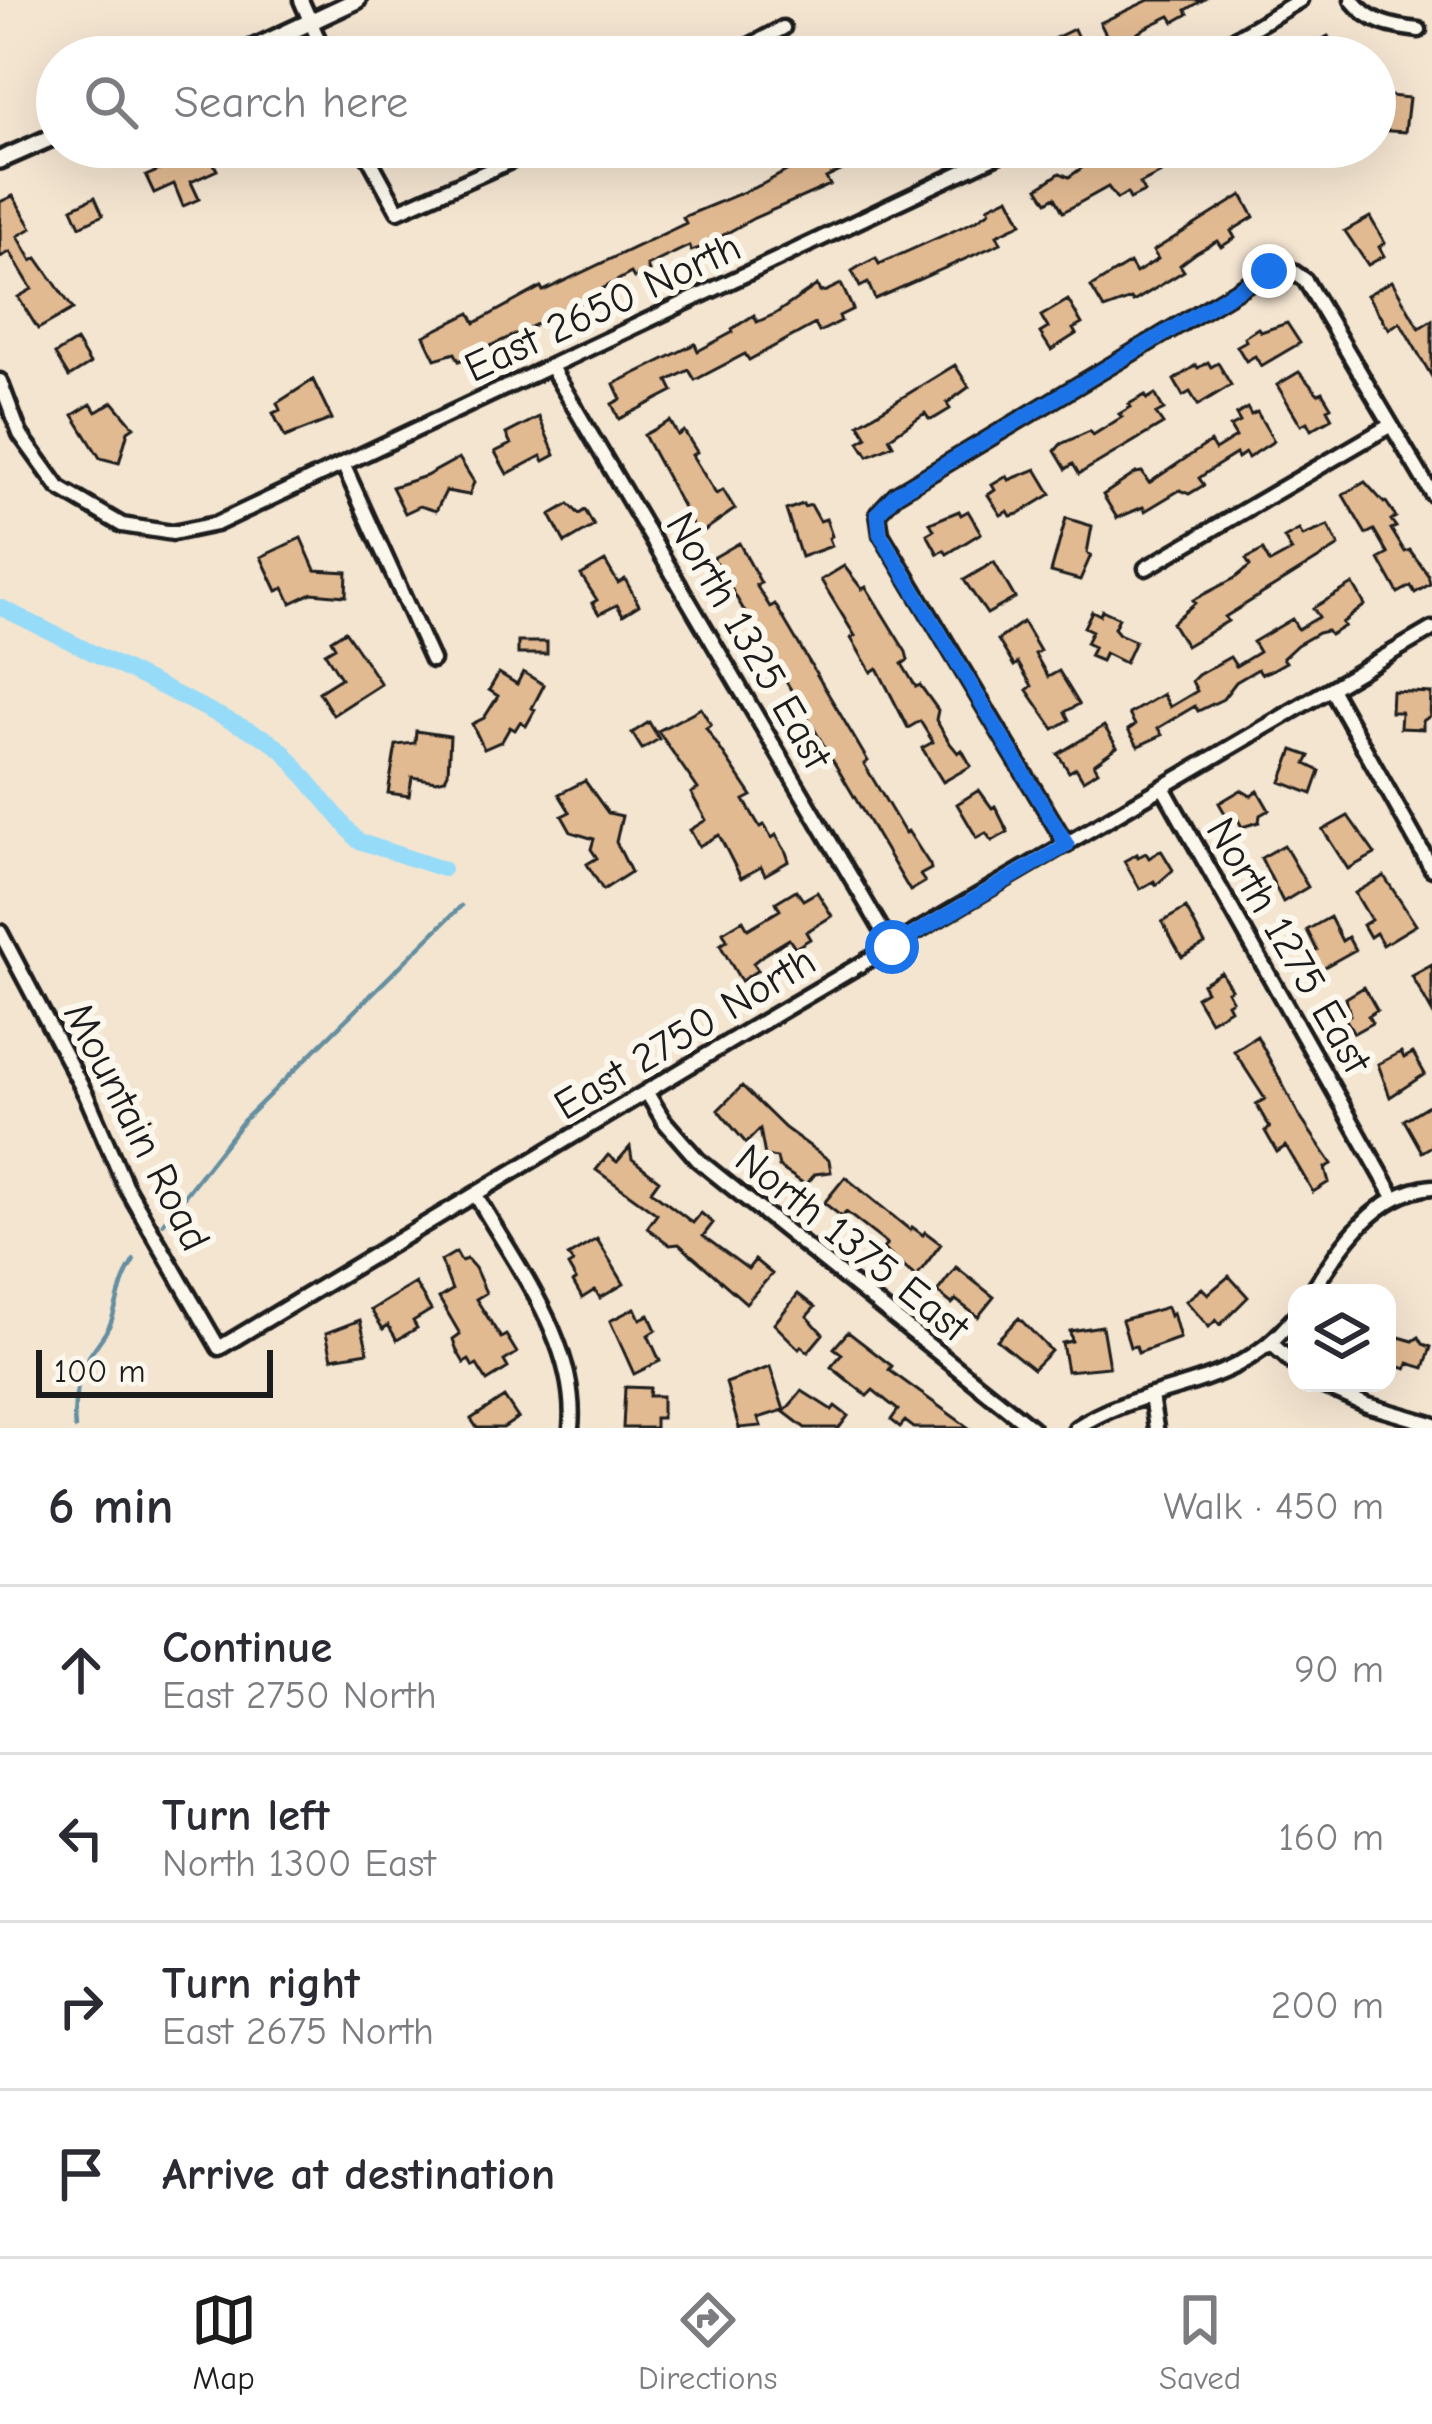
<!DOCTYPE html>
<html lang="en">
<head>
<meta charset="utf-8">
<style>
  :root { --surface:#fff; --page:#f7f7f7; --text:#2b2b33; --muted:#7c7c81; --line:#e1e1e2; --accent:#1c1c1c }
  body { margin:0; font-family:"Comic Neue",sans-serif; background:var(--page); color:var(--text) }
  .controls { position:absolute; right:36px; bottom:36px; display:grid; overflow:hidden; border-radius:24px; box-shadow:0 12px 48px #0002 }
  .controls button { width:108px; height:108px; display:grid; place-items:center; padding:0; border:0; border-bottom:3px solid var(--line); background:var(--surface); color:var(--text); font:60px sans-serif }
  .scale { position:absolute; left:36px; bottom:30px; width:237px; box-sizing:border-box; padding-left:12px; border:6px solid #1c1c1c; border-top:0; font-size:33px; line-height:42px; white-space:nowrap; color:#1c1c1c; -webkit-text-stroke:9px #fbf7ec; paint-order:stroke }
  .stop { position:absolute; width:36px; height:36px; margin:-27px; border:9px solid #1a73e8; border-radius:50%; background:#fff }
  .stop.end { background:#1a73e8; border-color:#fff; box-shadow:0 3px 12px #0008 }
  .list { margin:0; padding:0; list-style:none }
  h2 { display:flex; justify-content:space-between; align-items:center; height:156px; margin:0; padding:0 48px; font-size:51px }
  h2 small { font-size:39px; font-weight:400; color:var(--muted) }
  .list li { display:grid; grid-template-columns:78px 1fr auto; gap:36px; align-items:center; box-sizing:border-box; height:168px; padding:0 48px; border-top:3px solid var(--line) }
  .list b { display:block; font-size:45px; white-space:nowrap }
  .list p { margin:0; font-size:39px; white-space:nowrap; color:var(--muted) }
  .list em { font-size:39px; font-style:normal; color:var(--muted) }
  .icon { flex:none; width:66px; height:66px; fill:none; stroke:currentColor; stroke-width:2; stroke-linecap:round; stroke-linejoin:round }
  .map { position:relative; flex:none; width:1432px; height:1428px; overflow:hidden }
  .search { position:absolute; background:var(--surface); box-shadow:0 12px 48px #0002; left:36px; right:36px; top:36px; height:132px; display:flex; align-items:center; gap:30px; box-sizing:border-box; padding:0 42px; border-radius:66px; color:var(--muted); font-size:45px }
  .sheet { height:828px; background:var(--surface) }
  nav { display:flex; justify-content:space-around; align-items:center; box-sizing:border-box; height:168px; border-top:3px solid var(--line); background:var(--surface); font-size:33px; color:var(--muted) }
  nav a { display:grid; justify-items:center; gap:6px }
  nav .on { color:var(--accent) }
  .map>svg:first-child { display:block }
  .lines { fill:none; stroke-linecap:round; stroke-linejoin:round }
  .stream { stroke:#658fa0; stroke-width:4.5 }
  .canal { stroke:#96dbf8; stroke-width:16 }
  .building { fill:#e2ba92; stroke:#1c1c1c; stroke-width:3 }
  .minor-casing { stroke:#1c1c1c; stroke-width:21 }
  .tertiary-casing { stroke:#1c1c1c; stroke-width:24 }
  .minor { stroke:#fbf7ec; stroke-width:12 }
  .tertiary { stroke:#fbf7ec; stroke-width:15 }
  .route { stroke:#1a73e8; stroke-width:15 }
  .labels { text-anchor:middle; stroke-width:12; stroke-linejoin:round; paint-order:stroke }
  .street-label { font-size:42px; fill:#1c1c1c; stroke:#fbf7ec }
</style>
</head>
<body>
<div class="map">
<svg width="1432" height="1428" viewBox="0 0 1432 1428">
  <rect width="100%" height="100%" fill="#f4e5d1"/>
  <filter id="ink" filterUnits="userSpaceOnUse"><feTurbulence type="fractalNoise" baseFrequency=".00833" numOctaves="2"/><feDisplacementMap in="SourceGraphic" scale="24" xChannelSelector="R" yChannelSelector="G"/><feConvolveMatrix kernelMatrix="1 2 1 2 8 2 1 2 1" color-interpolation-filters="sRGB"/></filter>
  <g filter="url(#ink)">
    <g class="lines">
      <path class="stream" d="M 163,1223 L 244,1120 L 461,906
        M 75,1428 C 72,1405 78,1375 90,1355 C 97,1344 106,1334 111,1322 C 119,1300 120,1281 134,1260"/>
      <path class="canal" d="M 0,607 L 267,739 L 283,751 L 358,841 L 443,869"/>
    </g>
    <path class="building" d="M 1149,0 L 1203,0 L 1186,10 L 1188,14 L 1174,22 L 1170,16 L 1145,28 L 1114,50 L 1100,23 Z
      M 1074,29 L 1085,53 L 1076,57 L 1047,57 L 1041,45 Z
      M 1328,36 L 1336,49 L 1323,57 L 1290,57 Z
      M 1390,96 L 1409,98 L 1405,132 L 1375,130 L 1375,101 L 1389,103 Z
      M 182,147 L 206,147 L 217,170 L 191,182 L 199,199 L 183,206 L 174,184 L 154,193 L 146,176 L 187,158 Z
      M 827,147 L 909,147 L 875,164 L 867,166 L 864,160 L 826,178 L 830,185 L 754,218 L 700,248 L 691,251 L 689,246 L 647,266 L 649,271 L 634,278 L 631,273 L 593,294 L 594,297 L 459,361 L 455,353 L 435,359 L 424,336 L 470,313 L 475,323 L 541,287 L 543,291 L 686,223 L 683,217 L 761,185 L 799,164 L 795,155 L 806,150 L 809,156 Z
      M 1111,147 L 1119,147 L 1121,152 L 1132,147 L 1148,147 L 1161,173 L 1140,184 L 1144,192 L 1130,199 L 1127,193 L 1117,199 L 1108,187 L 1063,212 L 1055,197 L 1047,202 L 1038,188 L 1060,173 L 1069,177 Z
      M 1242,195 L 1254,217 L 1231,231 L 1235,238 L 1221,247 L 1217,241 L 1196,253 L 1180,265 L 1184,271 L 1133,302 L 1131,299 L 1104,309 L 1091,287 L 1130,263 L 1136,273 L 1158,259 L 1153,251 Z
      M 13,196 L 32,228 L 18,236 L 32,261 L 37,258 L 73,309 L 38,329 L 18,297 L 32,289 L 10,252 L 0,257 L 0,202 Z
      M 95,197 L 103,215 L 80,226 L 72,208 Z
      M 1009,197 L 1022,223 L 997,235 L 1001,243 L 875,299 L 868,283 L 860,287 L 852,271 L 860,266 L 876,258 L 879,264 L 953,231 L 977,220 L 990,211 L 988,207 Z
      M 1370,217 L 1385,243 L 1379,247 L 1384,256 L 1368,265 L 1345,231 Z
      M 1392,281 L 1419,328 L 1432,320 L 1432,377 L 1400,322 L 1389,329 L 1367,295 Z
      M 841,284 L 853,309 L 839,316 L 841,321 L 819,332 L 815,324 L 749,360 L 745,354 L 695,380 L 689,370 L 668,381 L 673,391 L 619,419 L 612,404 L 621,399 L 614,384 L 695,344 L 698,351 L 733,332 L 732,329 L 754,315 L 757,322 L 775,314 L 817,285 L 820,292 L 826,291 Z
      M 1068,300 L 1082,324 L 1073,329 L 1076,334 L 1051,350 L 1040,333 L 1048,328 L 1041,316 Z
      M 1287,323 L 1300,343 L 1261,366 L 1255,356 L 1246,361 L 1237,346 L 1246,341 L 1244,337 L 1258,328 L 1261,332 Z
      M 76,341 L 90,364 L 69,377 L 55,354 Z
      M 1208,362 L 1211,367 L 1218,363 L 1231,385 L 1198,405 L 1190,392 L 1183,396 L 1174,380 L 1196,365 L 1198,368 Z
      M 955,365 L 969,387 L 947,403 L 950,409 L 935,418 L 929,419 L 925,413 L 889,438 L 893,445 L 868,456 L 859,442 L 867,437 L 859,424 Z
      M 1299,372 L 1318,394 L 1322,392 L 1331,407 L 1327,409 L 1332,418 L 1311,430 L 1307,422 L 1301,425 L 1277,385 Z
      M 313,380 L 332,419 L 285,437 L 273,413 L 280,410 L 277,403 Z
      M 1155,394 L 1164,410 L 1156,414 L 1163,424 L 1079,474 L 1073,464 L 1066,469 L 1055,451 L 1061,444 L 1090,431 L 1093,435 L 1122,417 L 1119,414 L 1131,407 L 1129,404 L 1145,395 L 1147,399 Z
      M 113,402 L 134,427 L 128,431 L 119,463 L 100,458 L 73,415 L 91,404 L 96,412 Z
      M 1247,408 L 1251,415 L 1257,412 L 1274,441 L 1248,458 L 1245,453 L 1238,458 L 1236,454 L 1215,467 L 1199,478 L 1204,485 L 1189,494 L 1180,490 L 1145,511 L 1143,507 L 1117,518 L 1103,495 L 1136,473 L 1142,472 L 1149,483 L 1210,442 L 1215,450 L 1236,437 L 1230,427 L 1240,422 L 1236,415 Z
      M 539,417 L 555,455 L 544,461 L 541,456 L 507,474 L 495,452 L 511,444 L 506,434 Z
      M 670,421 L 678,435 L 684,431 L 697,452 L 692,455 L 716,494 L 723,490 L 735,509 L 698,535 L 644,435 Z
      M 459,458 L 474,482 L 469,495 L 446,491 L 436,511 L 420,506 L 405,513 L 392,487 L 426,476 Z
      M 1036,469 L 1051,494 L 1018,514 L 1011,516 L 1008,511 L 1001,515 L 988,495 L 995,490 L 992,485 L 1007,476 L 1009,480 Z
      M 1365,482 L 1384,503 L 1386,502 L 1396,517 L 1391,520 L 1396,527 L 1391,529 L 1405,552 L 1410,550 L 1428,575 L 1430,584 L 1415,593 L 1411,586 L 1398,593 L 1379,559 L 1388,554 L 1374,530 L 1366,534 L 1343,495 Z
      M 569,504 L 579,514 L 585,510 L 594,526 L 565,543 L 550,515 Z
      M 803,504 L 804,507 L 811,505 L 820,521 L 826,519 L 832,536 L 829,538 L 832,546 L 801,557 L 786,510 Z
      M 959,511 L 961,515 L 968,511 L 981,533 L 947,554 L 944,550 L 938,554 L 927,534 L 934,530 L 930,523 Z
      M 1066,518 L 1092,526 L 1087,553 L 1091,555 L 1080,580 L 1051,572 Z
      M 1328,526 L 1339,546 L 1225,617 L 1228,621 L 1186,646 L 1172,623 L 1195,603 L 1193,600 L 1235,578 L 1250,566 L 1246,559 L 1263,550 L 1270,563 L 1292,551 L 1284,538 L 1299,530 L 1303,536 Z
      M 301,538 L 315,570 L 347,572 L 346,596 L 312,593 L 291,603 L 284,588 L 277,591 L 261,557 Z
      M 739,543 L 761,583 L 756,585 L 770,607 L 775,604 L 868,761 L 864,764 L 905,833 L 908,831 L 930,865 L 931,869 L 920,875 L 925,882 L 910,891 L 713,558 Z
      M 605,561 L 618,583 L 625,579 L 639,605 L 623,615 L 617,605 L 599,614 L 592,603 L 597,600 L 581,575 Z
      M 994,562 L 1015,598 L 987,614 L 964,580 Z
      M 844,566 L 862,589 L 866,587 L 906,652 L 908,660 L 902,664 L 916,687 L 920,685 L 938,710 L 936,720 L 949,742 L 958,753 L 962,750 L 971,766 L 943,782 L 922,748 L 933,742 L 920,721 L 908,728 L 877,668 L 871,672 L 851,638 L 855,636 L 821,580 Z
      M 1353,584 L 1365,605 L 1342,623 L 1345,626 L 1330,635 L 1327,631 L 1318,633 L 1297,645 L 1283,658 L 1286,662 L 1270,671 L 1261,674 L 1258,669 L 1236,682 L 1223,699 L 1198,711 L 1195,706 L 1158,728 L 1162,735 L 1138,746 L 1128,730 L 1135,725 L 1129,714 L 1163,694 L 1170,707 L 1197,691 L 1192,681 L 1198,675 L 1230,657 L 1236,666 L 1259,652 L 1253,642 L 1292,619 L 1298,629 L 1319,617 L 1313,608 Z
      M 1102,610 L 1119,618 L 1114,628 L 1119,634 L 1135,641 L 1125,663 L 1105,653 L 1101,661 L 1089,656 L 1094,647 L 1086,643 L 1092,631 L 1084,627 L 1092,611 L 1100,615 Z
      M 1023,622 L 1040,651 L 1035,654 L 1048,677 L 1059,671 L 1079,704 L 1065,712 L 1069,720 L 1054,729 L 1027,690 L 1032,686 L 1018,663 L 1014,666 L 998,640 Z
      M 345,631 L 381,684 L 333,715 L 319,692 L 341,678 L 325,653 L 335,647 L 331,640 Z
      M 518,642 L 547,642 L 547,654 L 518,654 Z
      M 523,672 L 544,685 L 532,708 L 535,710 L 526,726 L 520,722 L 515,730 L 510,727 L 502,741 L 484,749 L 472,724 L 484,718 L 498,696 L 489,690 L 499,673 L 517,684 Z
      M 1392,691 L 1431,693 L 1430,716 L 1423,721 L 1423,729 L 1400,728 L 1401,712 L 1391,712 Z
      M 701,708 L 711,725 L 706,728 L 752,796 L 744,800 L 760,827 L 764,825 L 772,838 L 776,835 L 786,852 L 789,861 L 765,875 L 761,867 L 741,878 L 719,835 L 699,846 L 690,830 L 706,820 L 691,793 L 698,789 L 658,731 Z
      M 649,722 L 659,739 L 642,749 L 632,733 Z
      M 1104,726 L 1117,747 L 1094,764 L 1098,771 L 1083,780 L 1076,768 L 1069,772 L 1058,754 Z
      M 416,731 L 450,736 L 448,773 L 445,779 L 436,781 L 412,777 L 409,796 L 388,793 L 396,745 L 415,743 Z
      M 1293,750 L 1310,756 L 1306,764 L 1320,771 L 1312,794 L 1281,782 Z
      M 585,781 L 608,813 L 622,816 L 616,842 L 631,872 L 603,890 L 587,864 L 597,858 L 591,849 L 594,839 L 571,832 L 562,816 L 570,812 L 559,794 Z
      M 979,790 L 992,808 L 995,806 L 1008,832 L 992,841 L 986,833 L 977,838 L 957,804 Z
      M 1241,790 L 1251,796 L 1258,791 L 1269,810 L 1260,815 L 1259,822 L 1242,827 L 1237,818 L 1230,822 L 1219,803 Z
      M 1348,816 L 1375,854 L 1348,869 L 1323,830 Z
      M 1284,845 L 1308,887 L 1283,902 L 1261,858 Z
      M 1161,850 L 1173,870 L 1156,885 L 1154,881 L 1140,889 L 1124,861 L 1137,854 L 1138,857 L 1146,853 L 1149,858 Z
      M 1384,876 L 1416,925 L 1383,945 L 1376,933 L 1370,937 L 1363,925 L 1371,920 L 1355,893 Z
      M 796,890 L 803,900 L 817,892 L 832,916 L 806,932 L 810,939 L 795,948 L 789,939 L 763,955 L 753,963 L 758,970 L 741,981 L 720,945 L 727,940 L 723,932 L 743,920 L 748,929 L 780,910 L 776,902 Z
      M 1186,908 L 1205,944 L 1182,957 L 1162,922 Z
      M 1330,917 L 1342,941 L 1348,937 L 1355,950 L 1319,970 L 1310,954 L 1317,950 L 1307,930 Z
      M 1432,965 L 1432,1012 L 1412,976 Z
      M 1221,972 L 1231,989 L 1227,991 L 1232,1000 L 1227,1003 L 1230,1009 L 1210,1021 L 1196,997 L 1206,991 L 1202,984 Z
      M 1364,987 L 1377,1010 L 1368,1016 L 1372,1023 L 1354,1033 L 1345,1018 L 1350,1015 L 1346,998 Z
      M 1257,1036 L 1300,1117 L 1332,1164 L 1325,1168 L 1329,1182 L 1313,1192 L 1286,1146 L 1277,1152 L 1265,1131 L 1270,1128 L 1256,1104 L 1265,1099 L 1234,1051 Z
      M 1401,1052 L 1404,1058 L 1413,1053 L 1425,1074 L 1390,1097 L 1378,1064 Z
      M 742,1086 L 785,1128 L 829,1160 L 831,1172 L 815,1174 L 806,1185 L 779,1167 L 777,1158 L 765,1156 L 760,1129 L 746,1143 L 718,1110 Z
      M 1432,1103 L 1432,1146 L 1422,1152 L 1404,1120 Z
      M 630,1147 L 632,1159 L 659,1180 L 651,1191 L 693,1223 L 701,1213 L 713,1223 L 703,1236 L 748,1269 L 755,1260 L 772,1274 L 746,1303 L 679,1244 L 670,1245 L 647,1228 L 657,1214 L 596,1170 L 608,1155 L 617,1162 Z
      M 845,1177 L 910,1230 L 912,1227 L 923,1235 L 925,1232 L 941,1244 L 916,1277 L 883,1249 L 887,1244 L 846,1212 L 842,1217 L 824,1203 Z
      M 597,1239 L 624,1284 L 600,1298 L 595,1290 L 582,1298 L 573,1282 L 576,1280 L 568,1266 L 573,1263 L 568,1256 Z
      M 456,1252 L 461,1261 L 467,1259 L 475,1268 L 486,1293 L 476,1299 L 501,1338 L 506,1335 L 517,1353 L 504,1361 L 508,1368 L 487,1381 L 477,1365 L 473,1367 L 469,1360 L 464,1363 L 457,1351 L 453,1339 L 460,1334 L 439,1298 L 452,1290 L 441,1261 Z
      M 956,1267 L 994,1297 L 978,1317 L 956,1300 L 952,1304 L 937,1292 Z
      M 1229,1276 L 1248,1297 L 1220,1325 L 1216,1320 L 1209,1327 L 1186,1301 L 1202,1288 L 1208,1294 Z
      M 415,1283 L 431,1310 L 413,1321 L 417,1328 L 397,1340 L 388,1325 L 383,1329 L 371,1310 Z
      M 798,1294 L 815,1307 L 807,1316 L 823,1334 L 808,1352 L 801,1346 L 799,1349 L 774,1324 Z
      M 1167,1307 L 1170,1316 L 1173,1313 L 1180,1338 L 1138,1353 L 1136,1346 L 1130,1347 L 1122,1320 Z
      M 635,1308 L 640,1319 L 649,1315 L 656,1330 L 648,1335 L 660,1361 L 634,1374 L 610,1321 Z
      M 1019,1318 L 1051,1351 L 1033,1369 L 997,1340 Z
      M 360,1320 L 368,1352 L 332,1358 L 326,1333 Z
      M 1102,1326 L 1109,1367 L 1067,1371 L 1062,1343 L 1072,1341 L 1070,1331 Z
      M 848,1332 L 892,1366 L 889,1370 L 969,1428 L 914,1428 L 905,1421 L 900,1427 L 891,1420 L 898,1410 L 873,1390 L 867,1396 L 831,1367 L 842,1354 L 834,1348 Z
      M 1399,1337 L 1413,1341 L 1419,1337 L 1423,1344 L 1431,1347 L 1424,1368 L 1408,1363 L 1406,1369 L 1390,1364 Z
      M 770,1367 L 784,1410 L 758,1418 L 761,1426 L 739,1428 L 726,1383 Z
      M 625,1387 L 650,1388 L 649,1396 L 662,1396 L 662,1418 L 655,1418 L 655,1428 L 623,1428 Z
      M 802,1391 L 832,1410 L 835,1406 L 848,1416 L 839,1428 L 805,1428 L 784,1412 Z
      M 504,1397 L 518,1418 L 503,1428 L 477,1428 L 471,1419 Z"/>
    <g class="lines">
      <g class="minor-casing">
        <path id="minor" d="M 301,0 L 326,57
          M 1352,0 C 1370,23 1392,27 1419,30
          M 729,57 L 783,28
          M 1204,57 L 1300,0
          M 363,147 L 398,211 L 542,147
          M 551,367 L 892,947
          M 0,381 L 20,434 L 59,488 L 122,525 L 173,533 L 216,524 L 1015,147
          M 343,464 L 432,660
          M 1146,568 L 1391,425
          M 1331,689 L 1432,869
          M 1164,789 L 1394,1197
          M 1067,845 L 881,534 L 878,513 L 896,494 L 1269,271 L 1288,268 L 1305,280 L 1432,494
          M 0,932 L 86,1095 L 125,1185 L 219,1348 L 749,1030 L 1432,629
          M 647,1093 L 664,1121 L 698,1160 L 1032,1428
          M 476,1195 C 515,1265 579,1344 571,1428
          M 1311,1293 C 1340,1248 1373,1193 1432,1187
          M 1271,1343 L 1297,1367
          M 1317,1383 L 1367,1405 L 1432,1424
          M 1151,1396 L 1156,1428
          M 1076,1428 C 1151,1379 1239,1394 1297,1313"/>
      </g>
      <g class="tertiary-casing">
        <path id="tertiary" d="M 235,57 L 357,0
          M 0,160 L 57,135"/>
      </g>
      <use href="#minor" class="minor"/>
      <use href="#tertiary" class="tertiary"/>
    </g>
  </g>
  <g class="lines" filter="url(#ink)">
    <path class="route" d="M 892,947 L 1067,845 L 880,534 L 878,513 L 896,494 L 1269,271"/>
  </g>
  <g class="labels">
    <g class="street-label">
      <text transform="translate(602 306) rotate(-25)" y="15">East 2650 North</text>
      <text transform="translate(750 640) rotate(60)" y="15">North 1325 East</text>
      <text transform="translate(1290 945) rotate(60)" y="15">North 1275 East</text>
      <text transform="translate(684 1032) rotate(-31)" y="15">East 2750 North</text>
      <text transform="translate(138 1126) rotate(63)" y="15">Mountain Road</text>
      <text transform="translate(853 1242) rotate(39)" y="15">North 1375 East</text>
    </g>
  </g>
</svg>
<div class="controls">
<button><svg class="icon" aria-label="layers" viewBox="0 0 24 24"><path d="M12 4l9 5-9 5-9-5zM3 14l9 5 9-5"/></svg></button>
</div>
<div class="scale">100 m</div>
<div class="stop" style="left:892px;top:947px"></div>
<div class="stop end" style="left:1269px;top:271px"></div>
<div class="search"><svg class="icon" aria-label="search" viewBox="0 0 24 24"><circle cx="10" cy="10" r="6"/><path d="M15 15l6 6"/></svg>Search here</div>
</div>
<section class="sheet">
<h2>6 min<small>Walk · 450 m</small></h2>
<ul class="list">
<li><svg class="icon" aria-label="ahead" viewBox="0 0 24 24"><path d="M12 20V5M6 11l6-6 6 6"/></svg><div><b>Continue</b><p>East 2750 North</p></div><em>90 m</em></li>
<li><svg class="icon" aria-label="left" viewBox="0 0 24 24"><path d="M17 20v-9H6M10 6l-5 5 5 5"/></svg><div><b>Turn left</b><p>North 1300 East</p></div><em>160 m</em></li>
<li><svg class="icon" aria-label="right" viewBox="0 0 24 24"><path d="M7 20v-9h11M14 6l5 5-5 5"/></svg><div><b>Turn right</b><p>East 2675 North</p></div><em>200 m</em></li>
<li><svg class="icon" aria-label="arrive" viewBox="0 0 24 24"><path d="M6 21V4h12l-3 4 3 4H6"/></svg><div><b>Arrive at destination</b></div></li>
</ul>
</section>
<nav>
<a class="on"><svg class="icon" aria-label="map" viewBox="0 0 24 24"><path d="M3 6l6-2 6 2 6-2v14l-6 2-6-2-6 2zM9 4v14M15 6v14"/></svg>Map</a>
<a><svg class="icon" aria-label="directions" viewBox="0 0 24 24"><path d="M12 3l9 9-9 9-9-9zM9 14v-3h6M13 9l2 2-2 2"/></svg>Directions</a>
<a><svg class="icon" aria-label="saved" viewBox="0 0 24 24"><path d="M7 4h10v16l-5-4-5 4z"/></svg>Saved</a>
</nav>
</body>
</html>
